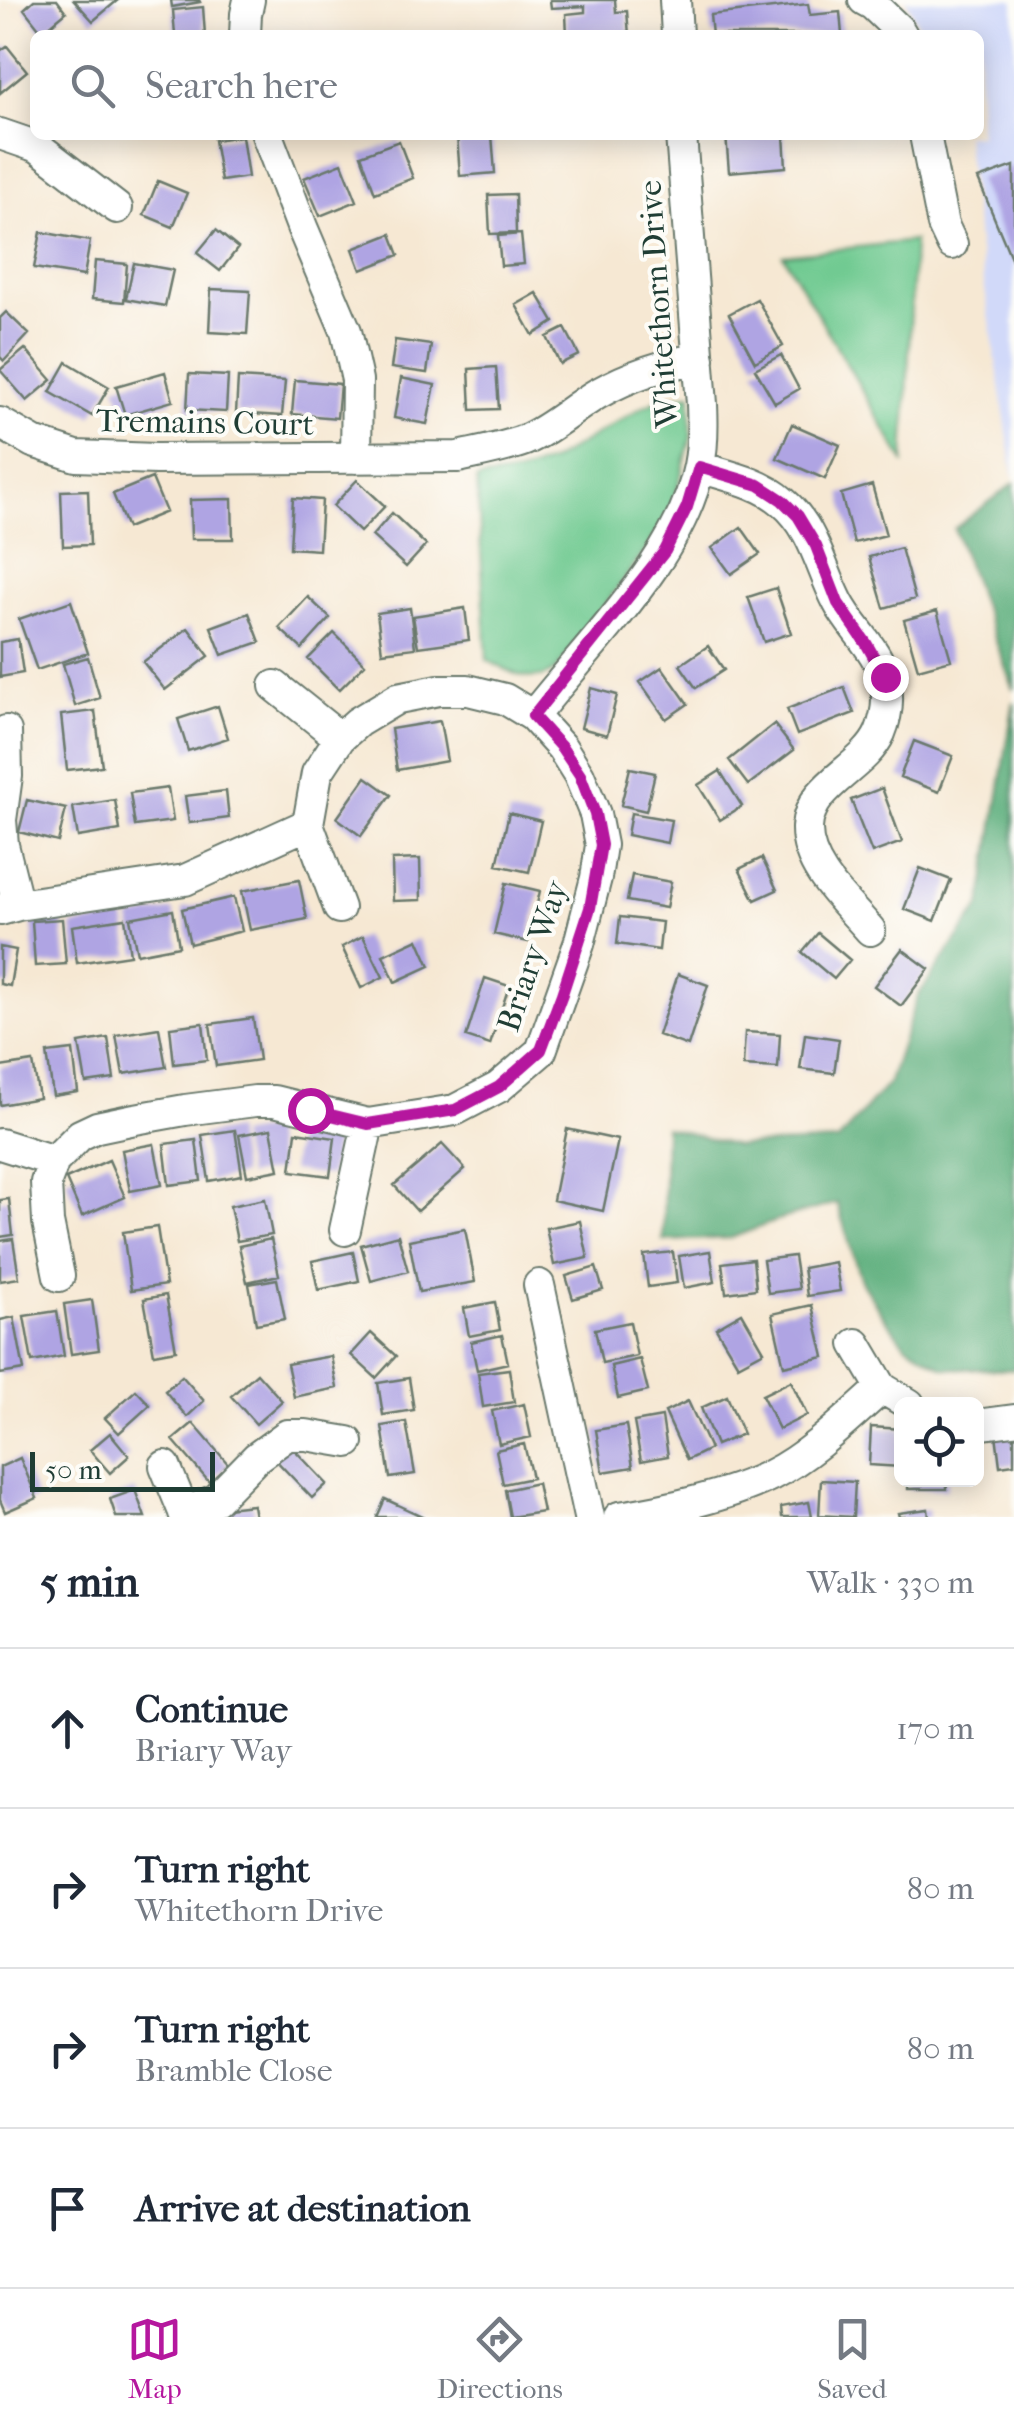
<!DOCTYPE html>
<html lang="en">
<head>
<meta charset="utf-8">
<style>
  :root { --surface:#fff; --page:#f6f6f7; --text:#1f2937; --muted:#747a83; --line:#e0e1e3; --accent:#b5179e }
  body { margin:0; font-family:"IM FELL French Canon",serif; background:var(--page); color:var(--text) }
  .controls { position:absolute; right:30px; bottom:30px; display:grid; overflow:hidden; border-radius:15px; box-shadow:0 5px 25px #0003 }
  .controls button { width:90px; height:90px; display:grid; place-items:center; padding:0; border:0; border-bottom:2px solid var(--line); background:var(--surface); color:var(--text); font:50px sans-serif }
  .scale { position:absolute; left:30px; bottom:25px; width:185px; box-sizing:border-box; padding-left:10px; border:5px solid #1f3d34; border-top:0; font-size:28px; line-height:35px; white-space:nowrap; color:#1f3d34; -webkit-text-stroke:8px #fdfcf7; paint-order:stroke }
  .stop { position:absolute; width:30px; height:30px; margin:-22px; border:8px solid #b5179e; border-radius:50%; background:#fff }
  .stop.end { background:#b5179e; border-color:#fff; box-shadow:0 2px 10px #0008 }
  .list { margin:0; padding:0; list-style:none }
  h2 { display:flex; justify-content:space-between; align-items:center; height:130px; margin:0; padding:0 40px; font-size:42px }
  h2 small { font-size:32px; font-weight:400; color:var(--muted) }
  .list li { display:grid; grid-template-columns:65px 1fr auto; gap:30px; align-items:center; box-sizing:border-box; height:160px; padding:0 40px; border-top:2px solid var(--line) }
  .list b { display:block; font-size:38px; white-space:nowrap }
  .list p { margin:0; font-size:32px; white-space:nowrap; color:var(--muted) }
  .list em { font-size:32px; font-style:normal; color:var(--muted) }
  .icon { flex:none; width:55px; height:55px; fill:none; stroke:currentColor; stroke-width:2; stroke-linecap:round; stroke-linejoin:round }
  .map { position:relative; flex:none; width:1014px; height:1517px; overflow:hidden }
  .search { position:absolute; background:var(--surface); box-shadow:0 5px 25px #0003; left:30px; right:30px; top:30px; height:110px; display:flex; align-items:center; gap:25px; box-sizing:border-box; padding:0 35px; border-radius:15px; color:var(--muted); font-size:38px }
  .sheet { height:770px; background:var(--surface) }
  nav { display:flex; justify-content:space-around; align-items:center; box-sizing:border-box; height:140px; border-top:2px solid var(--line); background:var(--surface); font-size:28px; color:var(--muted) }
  nav a { display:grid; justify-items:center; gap:5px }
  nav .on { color:var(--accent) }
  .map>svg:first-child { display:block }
  .built { fill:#d1d9f9 }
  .green { fill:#71ca92; stroke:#488463; stroke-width:2.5 }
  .forest { fill:#5cae7c; stroke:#3e7658; stroke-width:2.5 }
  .building { fill:#afa4e3 }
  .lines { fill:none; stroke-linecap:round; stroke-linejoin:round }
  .minor-casing { stroke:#6a796c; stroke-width:34 }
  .minor { stroke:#fff; stroke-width:30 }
  .route { stroke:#b5179e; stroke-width:12 }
  .labels { text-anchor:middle; stroke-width:8; stroke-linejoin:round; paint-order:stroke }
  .street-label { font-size:32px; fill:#1f3d34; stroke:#fdfcf7 }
</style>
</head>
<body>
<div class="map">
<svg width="1014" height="1517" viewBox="0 0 1014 1517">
  <rect width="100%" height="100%" fill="#fdfcf7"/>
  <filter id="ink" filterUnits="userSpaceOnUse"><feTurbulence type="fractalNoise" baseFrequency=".01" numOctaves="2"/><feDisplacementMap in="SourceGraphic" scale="20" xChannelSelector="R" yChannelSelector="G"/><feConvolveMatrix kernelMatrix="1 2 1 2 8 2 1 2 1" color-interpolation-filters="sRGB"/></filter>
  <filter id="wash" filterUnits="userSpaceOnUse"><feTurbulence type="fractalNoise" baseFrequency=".0048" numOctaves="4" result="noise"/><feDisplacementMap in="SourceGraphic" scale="40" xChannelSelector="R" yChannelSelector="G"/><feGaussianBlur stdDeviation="2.25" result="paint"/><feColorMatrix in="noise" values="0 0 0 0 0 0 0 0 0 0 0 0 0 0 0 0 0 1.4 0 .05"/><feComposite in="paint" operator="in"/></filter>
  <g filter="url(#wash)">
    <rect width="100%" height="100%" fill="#f6e8d3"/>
    <path class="built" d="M 906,0 L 1014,0 L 1014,479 L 978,243 L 965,135 L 979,135 L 979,35 L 923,35 Z"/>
    <path class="green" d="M 914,241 L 914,242 L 904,462 L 783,255 Z
      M 691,394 L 691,437 L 673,506 L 649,546 L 556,670 C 532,687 510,672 487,660 L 477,479 L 519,473 L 552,461 L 644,406 L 660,399 Z"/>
    <path class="forest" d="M 1014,483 L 1014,690 L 954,529 Z
      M 1014,701 L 1014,1370 L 944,1368 L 905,1344 L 882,1314 L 861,1281 L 837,1203 L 784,1218 L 731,1238 L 663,1241 L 665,1127 L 736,1146 L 838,1141 L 889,1082 L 917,997 L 981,905 Z"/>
    <g id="blocks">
      <path class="building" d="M 34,0 L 57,0 L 66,12 L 42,32 L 24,9 Z
        M 74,0 L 118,0 L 93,21 Z
        M 171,0 L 199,0 L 200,2 L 172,7 Z
        M 550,0 L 615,0 L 616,12 L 627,11 L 629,35 L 567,35 L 566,14 L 585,12 L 585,6 L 551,8 Z
        M 808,4 L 810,15 L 840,12 L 842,35 L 712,35 L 710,15 Z
        M 203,7 L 205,35 L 175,35 L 173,10 Z
        M 7,46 L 27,71 L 0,93 L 0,51 Z
        M 457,135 L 492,135 L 495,173 L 460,176 Z
        M 726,135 L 784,135 L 786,167 L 729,172 Z
        M 242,136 L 248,177 L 221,181 L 214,140 Z
        M 399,141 L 413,178 L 375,193 L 361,155 Z
        M 342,163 L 357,201 L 320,216 L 304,178 Z
        M 1014,166 L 1014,265 L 978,179 Z
        M 158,181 L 187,193 L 173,227 L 144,215 Z
        M 515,194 L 516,233 L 490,234 L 488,195 Z
        M 216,230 L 238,248 L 220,271 L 197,253 Z
        M 41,232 L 90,241 L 84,276 L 34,268 Z
        M 391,234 L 399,255 L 361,270 L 353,249 Z
        M 521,234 L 524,264 L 501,266 L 498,236 Z
        M 95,261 L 127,264 L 124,302 L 92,299 Z
        M 134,263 L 173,270 L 165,306 L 126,299 Z
        M 211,289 L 250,291 L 247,334 L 209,332 Z
        M 537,293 L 554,322 L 533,335 L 516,305 Z
        M 757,299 L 783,346 L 755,362 L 729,314 Z
        M 6,312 L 29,334 L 4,361 L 0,357 L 0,318 Z
        M 565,328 L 579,355 L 560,364 L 547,337 Z
        M 395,340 L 431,345 L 427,373 L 391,368 Z
        M 25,349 L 52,380 L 27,401 L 0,370 Z
        M 781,355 L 799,389 L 775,403 L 755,369 Z
        M 67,362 L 109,387 L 92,416 L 50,392 Z
        M 496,367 L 499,409 L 471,410 L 469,369 Z
        M 165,372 L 173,401 L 125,415 L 116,386 Z
        M 189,374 L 228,376 L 226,412 L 187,410 Z
        M 238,378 L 285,381 L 282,416 L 236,413 Z
        M 401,378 L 435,385 L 427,424 L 394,418 Z
        M 295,380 L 340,384 L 337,418 L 292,414 Z
        M 792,424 L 840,445 L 825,479 L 777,458 Z
        M 152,478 L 166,512 L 127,528 L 113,494 Z
        M 357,480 L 385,506 L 360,532 L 333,506 Z
        M 872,485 L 886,535 L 854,543 L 841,494 Z
        M 88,490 L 90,545 L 63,546 L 61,491 Z
        M 293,498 L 322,500 L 319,550 L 290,548 Z
        M 232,499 L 233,539 L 191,539 L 190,500 Z
        M 392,513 L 426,545 L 406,567 L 372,536 Z
        M 741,527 L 760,554 L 731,574 L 712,548 Z
        M 901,548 L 915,599 L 884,608 L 869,557 Z
        M 776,588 L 791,633 L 764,642 L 748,597 Z
        M 308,597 L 330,618 L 302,649 L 279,628 Z
        M 71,601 L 88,653 L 37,670 L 19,619 Z
        M 410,608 L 415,648 L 382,652 L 377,613 Z
        M 465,608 L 469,640 L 418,647 L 413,616 Z
        M 937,611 L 951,660 L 918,669 L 904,620 Z
        M 249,613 L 260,642 L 222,655 L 211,627 Z
        M 188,628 L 209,656 L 165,690 L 143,662 Z
        M 334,633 L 365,664 L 339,690 L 308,659 Z
        M 18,639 L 23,673 L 0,677 L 0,642 Z
        M 708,646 L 724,670 L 696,688 L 680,665 Z
        M 88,657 L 100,698 L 75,706 L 63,664 Z
        M 662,667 L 688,704 L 666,719 L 640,682 Z
        M 844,687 L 854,713 L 797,735 L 787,709 Z
        M 591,688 L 617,695 L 607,735 L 581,728 Z
        M 218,706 L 228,738 L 188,751 L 178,719 Z
        M 95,711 L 102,766 L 67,770 L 61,715 Z
        M 440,721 L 447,761 L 397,770 L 391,729 Z
        M 774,724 L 794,750 L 748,785 L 729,760 Z
        M 914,741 L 953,756 L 939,792 L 900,777 Z
        M 630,768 L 655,773 L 646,811 L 621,805 Z
        M 720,771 L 742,806 L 720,820 L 698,785 Z
        M 366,777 L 391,795 L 361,836 L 337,818 Z
        M 168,788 L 173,821 L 135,826 L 130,793 Z
        M 882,788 L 902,842 L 872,853 L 851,800 Z
        M 226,791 L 229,818 L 189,823 L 185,796 Z
        M 27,800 L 66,809 L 58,842 L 19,832 Z
        M 115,800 L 120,830 L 78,837 L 73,807 Z
        M 509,813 L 541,821 L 529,872 L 497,865 Z
        M 631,813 L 671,820 L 667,843 L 627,835 Z
        M 762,858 L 777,890 L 755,900 L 739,869 Z
        M 420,859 L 421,900 L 393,901 L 392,860 Z
        M 920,868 L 951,880 L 935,921 L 904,909 Z
        M 632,875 L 671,882 L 666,908 L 627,901 Z
        M 299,880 L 307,919 L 250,930 L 242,891 Z
        M 506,883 L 540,891 L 528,942 L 494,934 Z
        M 234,897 L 242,931 L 190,944 L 182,909 Z
        M 173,910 L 179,946 L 137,954 L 130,918 Z
        M 620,917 L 662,922 L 659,950 L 617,944 Z
        M 125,918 L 130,955 L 77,963 L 72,926 Z
        M 62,919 L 66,964 L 35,966 L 32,921 Z
        M 818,933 L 850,960 L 834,979 L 802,952 Z
        M 363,936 L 383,977 L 361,988 L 342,947 Z
        M 418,939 L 430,966 L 395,982 L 383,955 Z
        M 0,947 L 16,950 L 10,986 L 0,984 Z
        M 902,949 L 929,969 L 901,1006 L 874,986 Z
        M 678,974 L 708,985 L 688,1046 L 658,1035 Z
        M 485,978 L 509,986 L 490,1045 L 466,1037 Z
        M 253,1018 L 259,1060 L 216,1066 L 210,1024 Z
        M 203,1023 L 207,1060 L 174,1064 L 170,1027 Z
        M 159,1028 L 166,1067 L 123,1074 L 116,1035 Z
        M 745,1032 L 780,1034 L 778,1068 L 743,1066 Z
        M 805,1034 L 839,1039 L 834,1073 L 800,1069 Z
        M 108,1038 L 114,1079 L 86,1083 L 79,1043 Z
        M 73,1050 L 78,1092 L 53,1096 L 47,1053 Z
        M 33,1062 L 39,1098 L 0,1105 L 0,1067 Z
        M 271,1129 L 279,1170 L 247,1176 L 239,1135 Z
        M 567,1129 L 618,1140 L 603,1211 L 553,1200 Z
        M 235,1130 L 242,1175 L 209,1181 L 202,1135 Z
        M 296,1132 L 335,1138 L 330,1176 L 291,1171 Z
        M 196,1140 L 201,1181 L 169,1185 L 164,1144 Z
        M 154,1144 L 162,1185 L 130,1191 L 122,1150 Z
        M 442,1144 L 465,1169 L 417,1211 L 394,1185 Z
        M 109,1160 L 125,1197 L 82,1216 L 66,1179 Z
        M 9,1199 L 13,1235 L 0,1237 L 0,1200 Z
        M 265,1199 L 272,1235 L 237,1241 L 230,1206 Z
        M 580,1221 L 588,1258 L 554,1265 L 546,1228 Z
        M 157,1227 L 166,1285 L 131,1290 L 123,1232 Z
        M 465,1229 L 475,1282 L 419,1292 L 409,1240 Z
        M 398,1235 L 408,1271 L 371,1281 L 361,1245 Z
        M 13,1239 L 19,1278 L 0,1281 L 0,1241 Z
        M 271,1239 L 279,1275 L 247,1282 L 239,1246 Z
        M 710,1251 L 715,1282 L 684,1288 L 679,1256 Z
        M 353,1252 L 359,1281 L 318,1290 L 312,1261 Z
        M 673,1252 L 677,1283 L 648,1287 L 644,1255 Z
        M 794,1256 L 799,1289 L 768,1293 L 763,1260 Z
        M 753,1259 L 756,1289 L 726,1293 L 722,1263 Z
        M 835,1262 L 840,1291 L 807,1296 L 803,1268 Z
        M 596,1267 L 603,1290 L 573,1299 L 566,1276 Z
        M 277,1279 L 285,1319 L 256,1324 L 249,1284 Z
        M 166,1295 L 176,1350 L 154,1354 L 144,1299 Z
        M 92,1300 L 99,1350 L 71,1354 L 64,1304 Z
        M 495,1302 L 500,1330 L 469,1336 L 464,1308 Z
        M 812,1305 L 824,1357 L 784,1366 L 772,1314 Z
        M 57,1311 L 64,1356 L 32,1362 L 24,1316 Z
        M 742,1313 L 764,1351 L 738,1365 L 716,1328 Z
        M 14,1317 L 24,1370 L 0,1374 L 0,1320 Z
        M 630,1322 L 637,1356 L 602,1363 L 595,1329 Z
        M 371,1333 L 396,1356 L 376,1378 L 351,1355 Z
        M 502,1335 L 508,1363 L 477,1370 L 471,1342 Z
        M 331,1356 L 337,1388 L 294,1397 L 287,1364 Z
        M 640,1359 L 648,1391 L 618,1398 L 611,1366 Z
        M 509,1369 L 514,1402 L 483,1407 L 478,1373 Z
        M 257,1373 L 282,1401 L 256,1424 L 231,1396 Z
        M 182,1376 L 204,1401 L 187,1417 L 165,1391 Z
        M 409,1378 L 414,1410 L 383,1415 L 378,1383 Z
        M 791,1381 L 807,1415 L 779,1429 L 762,1395 Z
        M 136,1390 L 150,1405 L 119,1433 L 105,1418 Z
        M 727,1396 L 743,1434 L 716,1445 L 701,1408 Z
        M 688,1401 L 710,1449 L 687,1460 L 665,1412 Z
        M 524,1404 L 531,1437 L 499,1444 L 492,1411 Z
        M 662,1417 L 668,1456 L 641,1461 L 634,1422 Z
        M 406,1422 L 415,1474 L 390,1478 L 382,1426 Z
        M 193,1423 L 229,1465 L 209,1482 L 173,1440 Z
        M 626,1425 L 633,1467 L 603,1472 L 596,1430 Z
        M 871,1427 L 902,1429 L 901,1467 L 869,1465 Z
        M 1014,1432 L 1014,1464 L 1000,1466 L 996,1434 Z
        M 110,1433 L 129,1456 L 110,1473 L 90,1450 Z
        M 287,1442 L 327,1484 L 312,1498 L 272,1456 Z
        M 524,1444 L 532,1478 L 503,1484 L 496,1450 Z
        M 20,1458 L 37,1498 L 5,1512 L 0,1500 L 0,1467 Z
        M 821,1480 L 855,1482 L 853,1517 L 819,1515 Z
        M 908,1480 L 947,1480 L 947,1489 L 908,1489 Z
        M 537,1483 L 543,1512 L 510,1517 L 505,1490 Z
        M 135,1490 L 145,1517 L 116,1517 L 110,1499 Z
        M 385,1499 L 424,1517 L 377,1517 Z
        M 809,1502 L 812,1517 L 782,1517 L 781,1507 Z
        M 253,1505 L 255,1517 L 210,1517 L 209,1510 Z
        M 928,1509 L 929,1517 L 899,1517 L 898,1513 Z"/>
    </g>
  </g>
  <g filter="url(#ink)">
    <use href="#blocks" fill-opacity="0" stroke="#6a796c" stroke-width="2.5"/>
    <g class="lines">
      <g class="minor-casing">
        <path id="minor" d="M 675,0 L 677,35
          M 864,0 L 873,5 L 899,30 L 902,35
          M 245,35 L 246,14 L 249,0
          M 0,134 L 38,147 L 117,208
          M 267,135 L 302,227 L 346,331 L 357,380 L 356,458
          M 925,135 L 943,225 L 952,244
          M 0,423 L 33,442 L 76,456 L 156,459 L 458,457 C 481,452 504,448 525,440 C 551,429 573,408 597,394 C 629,376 663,364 699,359
          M 699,467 C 728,476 760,482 783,502 C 814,528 820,567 838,602 C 851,628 879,650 885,680 C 889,698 887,716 880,733 C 864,769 809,784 807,828 C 806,868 846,902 870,930
          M 275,686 L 340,738
          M 533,716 C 589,644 682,556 699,466 C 703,446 703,425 702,404 L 681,135
          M 6,731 L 7,776 L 1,820 L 3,845 L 18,905
          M 308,824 L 339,908
          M 0,910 L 18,905 L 185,880 L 308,824 L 317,773 L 340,738 L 358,722 L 398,698 L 439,690 L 468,690 L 505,699 L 533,716 L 562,748 L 579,775 L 595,814 L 601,845 L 596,878 L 579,944 L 541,1051 L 499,1087 L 455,1110 L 368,1124 L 274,1101 L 255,1101 L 185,1110 L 135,1119 L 97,1127 L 80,1135 L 54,1161 L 46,1182 L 48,1222 L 59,1276
          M 0,1144 L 54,1161
          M 345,1230 L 368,1124
          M 539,1285 L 589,1517
          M 856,1344 L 882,1388
          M 976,1425 L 1014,1420
          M 165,1466 L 186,1517
          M 184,1513 L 215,1500 L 257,1457 L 287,1435 L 306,1435 L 348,1442
          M 619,1517 C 665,1510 729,1496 771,1475 C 812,1454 847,1419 882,1388 L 909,1404"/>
      </g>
      <use href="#minor" class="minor"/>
    </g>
  </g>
  <g class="lines" filter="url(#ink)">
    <path class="route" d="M 310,1110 L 368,1124 L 455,1110 L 499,1087 L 541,1050 L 562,994 L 590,908 L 601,845 L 595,814 L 580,775 L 562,748 L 533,716 L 665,551 L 687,507 L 699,467 L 759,485 L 782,500 L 798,516 L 816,546 L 838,603 L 866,643 L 885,677"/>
  </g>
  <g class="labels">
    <g class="street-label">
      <text transform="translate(658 304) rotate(-94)" y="11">Whitethorn Drive</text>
      <text transform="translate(205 422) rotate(1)" y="11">Tremains Court</text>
      <text transform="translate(532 956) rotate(-71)" y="11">Briary Way</text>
    </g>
  </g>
</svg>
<div class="controls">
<button><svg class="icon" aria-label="locate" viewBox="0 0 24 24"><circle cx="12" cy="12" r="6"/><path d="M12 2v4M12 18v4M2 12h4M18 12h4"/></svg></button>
</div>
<div class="scale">50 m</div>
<div class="stop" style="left:310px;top:1110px"></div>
<div class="stop end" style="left:885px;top:677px"></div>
<div class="search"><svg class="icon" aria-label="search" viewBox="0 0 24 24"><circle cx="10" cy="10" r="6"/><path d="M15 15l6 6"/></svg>Search here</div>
</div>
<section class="sheet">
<h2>5 min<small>Walk · 330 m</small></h2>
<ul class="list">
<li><svg class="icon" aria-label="ahead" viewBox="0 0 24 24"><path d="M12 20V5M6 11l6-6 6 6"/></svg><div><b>Continue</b><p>Briary Way</p></div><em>170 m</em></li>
<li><svg class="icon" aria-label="right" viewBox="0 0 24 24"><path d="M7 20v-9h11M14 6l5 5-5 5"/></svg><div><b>Turn right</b><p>Whitethorn Drive</p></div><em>80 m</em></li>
<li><svg class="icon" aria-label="right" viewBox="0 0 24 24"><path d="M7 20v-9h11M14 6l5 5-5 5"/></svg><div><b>Turn right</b><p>Bramble Close</p></div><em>80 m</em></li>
<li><svg class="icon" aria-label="arrive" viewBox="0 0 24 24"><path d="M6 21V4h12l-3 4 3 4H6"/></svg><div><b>Arrive at destination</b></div></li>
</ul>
</section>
<nav>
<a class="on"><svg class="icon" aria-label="map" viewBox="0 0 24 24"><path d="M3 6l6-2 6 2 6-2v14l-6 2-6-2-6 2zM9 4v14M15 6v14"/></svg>Map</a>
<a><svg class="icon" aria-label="directions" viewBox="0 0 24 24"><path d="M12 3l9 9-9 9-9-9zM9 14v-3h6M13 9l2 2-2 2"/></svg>Directions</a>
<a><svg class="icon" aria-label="saved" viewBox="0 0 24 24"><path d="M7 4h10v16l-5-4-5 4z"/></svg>Saved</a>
</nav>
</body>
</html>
